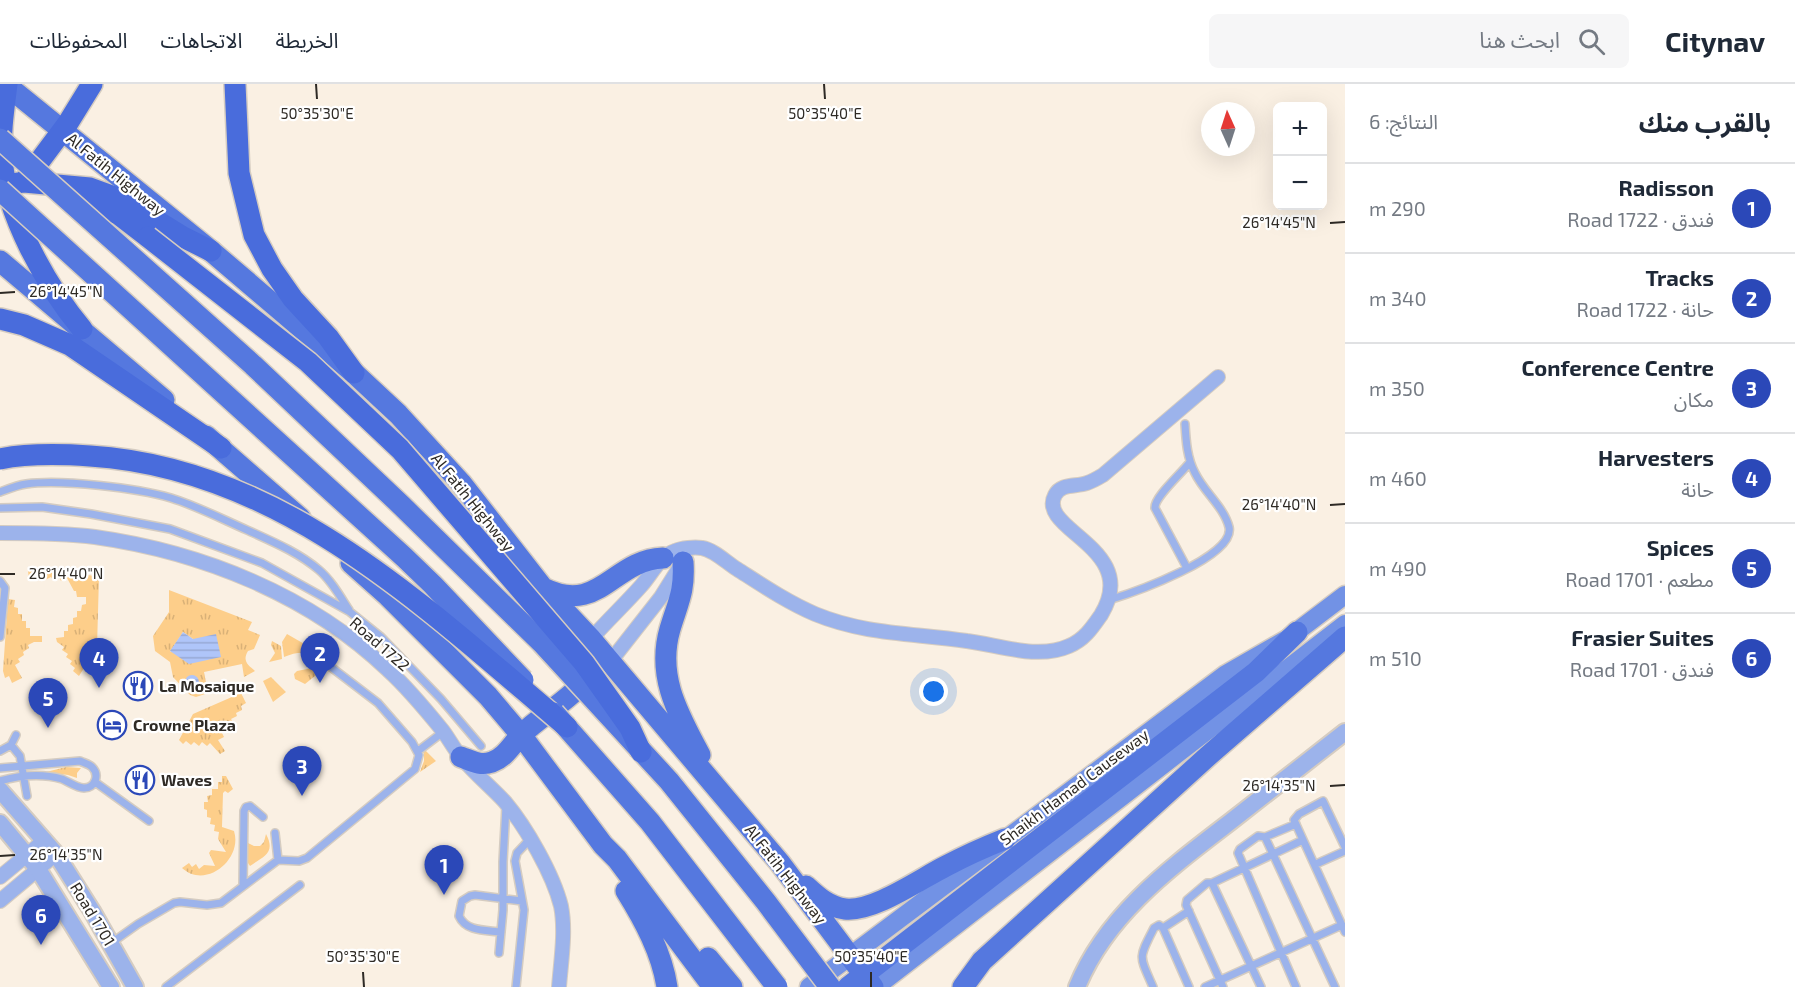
<!DOCTYPE html>
<html lang="ar">
<head>
<meta charset="utf-8">
<style>
  :root { --surface:#fff; --page:#f6f6f7; --text:#1f2937; --muted:#747a83; --line:#e0e1e3; --accent:#2b48b8 }
  body { margin:0; font-family:"Exo 2","Noto Sans Arabic",sans-serif; background:var(--page); color:var(--text); direction:rtl }
  .controls { position:absolute; right:18px; top:18px; display:grid; overflow:hidden; border-radius:9px; box-shadow:0 6px 24px #0002 }
  .controls button { width:54px; height:54px; display:grid; place-items:center; padding:0; border:0; border-bottom:2px solid var(--line); background:var(--surface); color:var(--text); font:30px sans-serif }
  .compass { position:absolute; left:1201px; top:18px; width:54px; height:54px; border-radius:50%; background:var(--surface); box-shadow:0 6px 24px #0002; rotate:357deg }
  .you { position:absolute; left:934px; top:608px; width:21px; height:21px; margin:-15px; border:4px solid #fff; border-radius:50%; background:#1a73e8; box-shadow:0 0 0 9px #1a73e833 }
  .badge { display:grid; place-items:center; width:39px; height:39px; border-radius:50%; background:var(--accent); color:#fff; font-size:20px; font-weight:700 }
  .pin { position:absolute; translate:-50% -50px; filter:drop-shadow(0 2px 3px #0008) }
  .pin::after { content:''; position:absolute; top:32px; width:21px; height:18px; background:inherit; clip-path:polygon(0 0,100% 0,50% 100%) }
  .list { margin:0; padding:0; list-style:none }
  h2 { display:flex; justify-content:space-between; align-items:center; height:78px; margin:0; padding:0 24px; font-size:26px }
  h2 small { font-size:20px; font-weight:400; color:var(--muted) }
  .list li { display:grid; grid-template-columns:39px 1fr auto; gap:18px; align-items:center; box-sizing:border-box; height:90px; padding:0 24px; border-top:2px solid var(--line) }
  .list b { display:block; font-size:22px; white-space:nowrap }
  .list p { margin:0; font-size:20px; white-space:nowrap; color:var(--muted) }
  .list em { font-size:20px; font-style:normal; color:var(--muted) }
  .icon { flex:none; width:33px; height:33px; fill:none; stroke:currentColor; stroke-width:2; stroke-linecap:round; stroke-linejoin:round }
  .map { position:relative; flex:none; width:1345px; height:903px; overflow:hidden; direction:ltr }
  header { display:flex; align-items:center; gap:36px; box-sizing:border-box; height:84px; padding:0 30px; background:var(--surface); border-bottom:2px solid var(--line) }
  header strong { font-size:28px }
  nav { display:flex; gap:33px; margin-inline-start:auto; font-size:21px }
  .search { width:420px; height:54px; background:var(--page); display:flex; align-items:center; gap:15px; box-sizing:border-box; padding:0 21px; border-radius:9px; color:var(--muted); font-size:22px }
  main { display:flex }
  aside { flex:1; background:var(--surface) }
  .map>svg:first-child { display:block }
  .grass { fill:url(#grass-tufts); fill-rule:evenodd }
  .water { fill:url(#water-rules) }
  .lines { fill:none; stroke-linecap:round; stroke-linejoin:round }
  .service-casing { stroke:#d5ccc1; stroke-width:10 }
  .minor-casing { stroke:#d5ccc1; stroke-width:16 }
  .tertiary-casing { stroke:#d5ccc1; stroke-width:20 }
  .secondary-casing { stroke:#d5ccc1; stroke-width:21 }
  .primary-casing { stroke:#d5ccc1; stroke-width:24 }
  .trunk-casing { stroke:#d5ccc1; stroke-width:24 }
  .service { stroke:#9cb3eb; stroke-width:7 }
  .minor { stroke:#9cb3eb; stroke-width:14 }
  .tertiary { stroke:#9cb3eb; stroke-width:16 }
  .secondary { stroke:#7292e5; stroke-width:18 }
  .primary { stroke:#5578df; stroke-width:21 }
  .trunk { stroke:#496cdc; stroke-width:21 }
  .primary-bridge-casing { stroke:#d5ccc1; stroke-width:24; stroke-linecap:butt }
  .trunk-bridge-casing { stroke:#d5ccc1; stroke-width:24; stroke-linecap:butt }
  .primary-bridge { stroke:#5578df; stroke-width:21 }
  .trunk-bridge { stroke:#496cdc; stroke-width:21 }
  .ticks { fill:none; stroke:#2e2a25; stroke-width:2 }
  .labels { text-anchor:middle; stroke-width:4.5; stroke-linejoin:round; paint-order:stroke }
  .street-label { font-size:16px; fill:#2e2a25; stroke:#fff }
  .poi-label { font-size:16px; font-weight:bold; fill:#2e2a25; stroke:#fff; text-anchor:start }
  .ticks-label { font-size:15px; text-anchor:middle; fill:#2e2a25; stroke:#fff; stroke-width:4.5; stroke-linejoin:round; paint-order:stroke }
</style>
</head>
<body>
<header>
<strong>Citynav</strong>
<div class="search"><svg class="icon" aria-label="search" viewBox="0 0 24 24"><circle cx="10" cy="10" r="6"/><path d="M15 15l6 6"/></svg>ابحث هنا</div>
<nav><a>الخريطة</a><a>الاتجاهات</a><a>المحفوظات</a></nav>
</header>
<main>
<aside>
<h2>بالقرب منك<small>النتائج: 6</small></h2>
<ul class="list">
<li><span class="badge">1</span><div><b>Radisson</b><p>فندق · Road 1722</p></div><em>290 m</em></li>
<li><span class="badge">2</span><div><b>Tracks</b><p>حانة · Road 1722</p></div><em>340 m</em></li>
<li><span class="badge">3</span><div><b>Conference Centre</b><p>مكان</p></div><em>350 m</em></li>
<li><span class="badge">4</span><div><b>Harvesters</b><p>حانة</p></div><em>460 m</em></li>
<li><span class="badge">5</span><div><b>Spices</b><p>مطعم · Road 1701</p></div><em>490 m</em></li>
<li><span class="badge">6</span><div><b>Frasier Suites</b><p>فندق · Road 1701</p></div><em>510 m</em></li>
</ul>
</aside>
<div class="map">
<svg width="1345" height="903" viewBox="0 0 1345 903">
  <defs>
    <pattern id="grass-tufts" width="24" height="20" patternUnits="userSpaceOnUse" patternTransform="scale(1.5)"><rect width="24" height="20" fill="#fdce8a"/><path d="M3 7l-1-3M5 7V3M7 7l1-3M15 17l-1-3M17 17v-4M19 17l1-3" fill="none" stroke="#d9b177"/></pattern>
    <pattern id="water-rules" width="6" height="5" patternUnits="userSpaceOnUse" patternTransform="scale(1.5)"><rect width="6" height="5" fill="#afc5f9"/><path d="M0 2.5h6" fill="none" stroke="#97a9d5"/></pattern>
  </defs>
  <rect width="100%" height="100%" fill="#faf0e3"/>
  <path class="grass" d="M 28,487 L 67,487 L 99,493 L 97,563 L 79,592 L 73,587 L 75,584 L 70,580 L 72,577 L 66,573 L 68,570 L 62,566 L 64,563 L 57,558 L 56,554 L 64,553 L 64,547 L 68,547 L 68,541 L 73,540 L 73,534 L 77,533 L 77,527 L 81,527 L 82,521 L 86,520 L 86,513 L 77,513 L 76,507 L 74,507 L 67,494 L 61,497 L 59,493 L 53,496 L 51,493 L 45,496 L 43,492 L 37,495 L 35,492 L 29,495 Z
    M 169,506 L 252,538 L 248,546 L 260,551 L 254,565 L 248,567 C 242,577 248,581 255,587 L 244,593 L 242,580 L 204,588 L 208,609 L 196,613 L 190,611 L 173,593 L 170,578 L 155,567 L 153,552 L 169,528 ZM 183,548 L 193,555 L 170,568 Z
    M 8,515 L 15,516 L 14,523 L 18,524 L 18,530 L 22,530 L 22,537 L 26,537 L 26,544 L 30,544 L 30,552 L 42,552 L 42,558 L 34,558 L 28,561 L 29,564 L 23,568 L 24,571 L 18,575 L 20,578 L 15,581 L 22,594 L 12,599 L 9,592 L 5,594 L 3,587 Z
    M 287,550 L 327,573 L 326,576 C 311,568 300,566 284,573 L 282,558 Z
    M 272,557 L 281,562 L 282,575 L 269,578 L 275,569 L 271,561 Z
    M 317,583 L 325,584 L 305,600 L 295,595 L 294,590 L 297,587 Z
    M 271,593 L 286,608 L 273,618 L 263,597 Z
    M 241,609 L 246,619 L 241,622 L 242,626 L 236,629 L 237,632 L 231,635 L 233,638 L 226,642 L 228,646 L 222,649 L 224,653 L 218,656 L 225,667 L 220,670 L 210,659 L 207,662 L 202,658 L 199,662 L 194,658 L 191,661 L 186,657 L 183,660 L 179,656 L 193,630 Z
    M 424,665 L 436,677 L 420,688 L 424,677 Z
    M 66,683 L 81,684 L 77,689 L 77,694 L 68,691 L 46,688 Z
    M 222,692 L 226,692 L 233,705 L 228,709 L 225,707 L 223,709 L 222,743 L 234,747 C 243,775 206,806 182,784 L 189,779 L 192,783 L 196,780 L 199,785 L 204,781 L 215,782 L 209,769 L 211,766 L 226,768 L 218,755 L 219,748 L 214,747 L 215,741 L 210,740 L 211,734 L 207,733 L 207,726 L 204,725 L 204,718 L 208,718 L 207,712 L 212,711 L 212,705 L 218,705 L 218,698 L 222,698 Z
    M 266,750 C 276,769 264,772 250,782 L 246,776 L 248,759 L 254,762 L 260,762 L 264,758 Z"/>
  <path class="water" d="M 183,548 L 193,555 L 216,550 L 221,573 L 189,580 L 170,567 Z
    M185 598a7 7 0 1 1 14 0a7 7 0 1 1-14 0Z"/>
  <g class="lines">
    <g class="service-casing">
      <path id="service" d="M 0,408 C 8,405 18,401 26,400 C 61,395 137,404 171,414 C 197,422 222,435 247,446 C 271,457 298,468 319,486 C 331,496 340,512 349,526
        M 0,424 L 42,423 L 91,430 L 170,445 L 262,479 L 350,528 L 381,553 L 441,615 L 481,662
        M 1187,484 L 1155,424 C 1154,413 1182,389 1190,378
        M 0,497 L 5,504 L 0,553
        M 1109,516 C 1132,509 1236,473 1229,443 C 1224,423 1204,408 1195,389 C 1187,374 1186,357 1185,340
        M 367,567 L 381,553
        M 11,661 L 20,672 L 27,712
        M 0,667 L 11,661 L 16,651
        M 418,667 L 443,648
        M 0,684 L 80,677 C 84,679 89,680 92,683 C 100,691 95,704 84,704 C 77,704 69,698 62,695 C 41,689 21,691 0,697
        M 95,698 L 149,737
        M 275,749 L 278,776
        M 1265,753 L 1335,903
        M 1345,763 L 1323,717 L 1299,730 L 1294,736 L 1345,848
        M 1316,780 L 1345,767
        M 1212,799 L 1303,756
        M 243,801 L 244,727 L 246,723 L 250,722 L 263,733
        M 1163,844 L 1189,827
        M 501,848 C 486,846 466,848 459,832 L 462,817 L 470,812 L 475,811 L 522,817
        M 110,860 L 138,840 L 174,819 L 180,818 L 207,821 L 221,819 L 278,776 L 299,777 L 307,774 L 415,685 L 419,671 L 412,658 L 378,619 L 323,577 L 317,575
        M 499,869 L 503,826 L 503,778 L 506,722
        M 166,903 L 300,801
        M 516,903 L 524,826 L 515,777 L 517,769 L 531,754
        M 1153,903 C 1139,871 1138,875 1154,844 L 1159,841 L 1163,844 L 1189,903
        M 1205,903 L 1342,841
        M 1223,903 L 1186,821 L 1187,816 L 1207,799 L 1212,799 L 1261,903
        M 1296,903 L 1238,769 L 1240,765 L 1258,752 L 1265,753 L 1296,740"/>
    </g>
    <g class="minor-casing">
      <path id="minor" d="M 0,449 C 32,449 64,449 95,453 C 201,468 310,511 388,586 C 408,604 426,626 443,647 C 449,655 454,665 461,673 C 474,689 491,703 505,718 C 526,743 553,790 561,822 C 566,847 561,877 559,903
        M 591,555 C 607,537 625,520 641,502 C 651,491 660,472 675,467 C 682,464 694,463 702,464 C 714,466 726,478 737,485 C 762,501 787,518 815,530 C 866,551 914,549 967,557 C 999,561 1038,576 1069,562 C 1084,556 1092,544 1101,531 C 1142,464 1036,446 1055,411 C 1061,399 1076,403 1087,399 C 1093,397 1098,394 1103,391 L 1218,293
        M 610,578 L 661,513 L 681,481
        M 0,793 L 45,756
        M 0,817 L 56,770"/>
    </g>
    <g class="tertiary-casing">
      <path id="tertiary" d="M 0,706 L 56,770 L 92,827 L 135,903
        M 0,739 L 38,785 L 111,903
        M 1077,903 C 1106,831 1170,784 1230,738 C 1268,708 1307,678 1345,648"/>
    </g>
    <g class="secondary-casing">
      <path id="secondary" d="M 809,903 L 1226,590 L 1287,555 L 1345,511
        M 876,903 L 1345,540"/>
    </g>
    <g class="primary-casing">
      <path id="primary" d="M 5,0 L 211,167 L 354,289 L 398,330 L 461,399 L 543,504 L 591,555 L 780,779 L 873,903
        M 0,177 L 164,316
        M 206,352 L 300,434
        M 683,478 C 685,508 678,518 670,545 C 656,593 679,631 700,671
        M 351,479 L 388,512 L 488,612 L 521,651 L 603,761 L 617,775 L 713,903
        M 543,504 C 600,532 612,476 663,474
        M 461,673 C 472,677 480,682 492,678 C 506,673 512,660 522,650 C 544,629 574,614 591,588
        M 806,802 C 818,813 829,823 845,825 C 874,828 920,795 946,782 C 965,772 985,763 1005,755
        M 626,807 C 644,836 662,869 667,903
        M 708,874 L 732,903
        M 848,903 L 1256,588 L 1297,548
        M 963,903 L 982,877 L 1208,672 L 1345,553"/>
    </g>
    <g class="trunk-casing">
      <path id="trunk" d="M 7,0 C 4,24 0,49 2,73 C 5,129 47,203 82,245
        M 235,0 L 239,89 L 254,151 L 272,185 L 293,215 L 328,253 L 354,289
        M 24,98 L 68,39 L 92,0
        M 0,102 L 24,98 L 90,104 L 123,116 L 183,153 L 211,167
        M 80,116 L 118,130 L 148,153
        M 0,235 L 24,241 L 70,261 L 221,364"/>
    </g>
    <use href="#service" class="service"/>
    <use href="#minor" class="minor"/>
    <use href="#tertiary" class="tertiary"/>
    <use href="#secondary" class="secondary"/>
    <use href="#primary" class="primary"/>
    <use href="#trunk" class="trunk"/>
    <g class="primary-bridge-casing">
      <path id="primary-bridge" d="M 0,55 L 253,281 L 402,422 L 542,559 L 669,697 L 766,818 L 830,903
        M 0,106 L 404,473 L 433,501 L 523,596
        M 554,629 L 650,738 L 777,903"/>
    </g>
    <g class="trunk-bridge-casing">
      <path id="trunk-bridge" d="M 148,153 L 308,278 L 400,365 L 584,579 L 630,644 L 641,668
        M 0,375 C 29,369 61,370 90,372 C 283,384 427,525 567,643"/>
    </g>
    <use href="#primary-bridge" class="primary-bridge"/>
    <use href="#trunk-bridge" class="trunk-bridge"/>
  </g>
  <path class="ticks" d="M 316,0 L 317,15M 824,0 L 825,15M 1330,139 L 1345,138M 0,209 L 15,208M 1330,421 L 1345,420M 0,490 L 15,490M 1330,702 L 1345,701M 0,772 L 15,771M 363,888 L 364,903M 871,888 L 871,903"/>
  <defs>
    <g id="restaurant-ring" transform="scale(1.5)"><circle r="9.5" fill="#fff" stroke="#2b48b8" stroke-width="1.5"/><path d="M-5-6h1v4h1v-4h1v4h1v-4h1v5L-1.5 .5V6h-2V.5L-5-1ZM5-6V6H3V1.5H1.5Q1.5-4 5-6Z" fill="#2b48b8"/></g>
    <g id="hotel-ring" transform="scale(1.5)"><circle r="9.5" fill="#fff" stroke="#2b48b8" stroke-width="1.5"/><path d="M-6-4.5h1.5V1H6V5H4.5V3h-9V5H-6ZM-4 0a1.8 1.8 0 1 1 3.6 0ZM.5 0V-2.5h3Q6-2.5 6 0Z" fill="#2b48b8"/></g>
  </defs>
  <g fill-rule="evenodd">
    <use href="#restaurant-ring" x="138" y="602"/>
    <use href="#hotel-ring" x="112" y="641"/>
    <use href="#restaurant-ring" x="140" y="696"/>
  </g>
  <g class="labels">
    <g class="street-label">
      <text transform="translate(116 90) rotate(39)" y="6">Al Fatih Highway</text>
      <text transform="translate(473 418) rotate(51)" y="6">Al Fatih Highway</text>
      <text transform="translate(380 560) rotate(41)" y="6">Road 1722</text>
      <text transform="translate(1074 703) rotate(-37)" y="6">Shaikh Hamad Causeway</text>
      <text transform="translate(786 790) rotate(52)" y="6">Al Fatih Highway</text>
      <text transform="translate(93 830) rotate(59)" y="6">Road 1701</text>
    </g>
    <g class="poi-label">
      <text x="159" y="608">La Mosaique</text>
      <text x="133" y="647">Crowne Plaza</text>
      <text x="161" y="702">Waves</text>
    </g>
  </g>
  <g class="ticks-label">
    <text x="317" y="35">50°35'30"E</text>
    <text x="825" y="35">50°35'40"E</text>
    <text x="1279" y="144">26°14'45"N</text>
    <text x="66" y="213">26°14'45"N</text>
    <text x="1279" y="426">26°14'40"N</text>
    <text x="66" y="495">26°14'40"N</text>
    <text x="1279" y="707">26°14'35"N</text>
    <text x="66" y="776">26°14'35"N</text>
    <text x="363" y="878">50°35'30"E</text>
    <text x="871" y="878">50°35'40"E</text>
  </g>
</svg>
<div class="controls">
<button>+</button>
<button>−</button>
</div>
<svg class="compass" viewBox="-18 -18 36 36"><path d="M0-13l5 13h-10z" fill="#e53935"/><path d="M0 13l5-13h-10z" fill="#747a83"/></svg>
<div class="you"></div>
<div class="pin badge" style="left:444px;top:811px">1</div>
<div class="pin badge" style="left:320px;top:599px">2</div>
<div class="pin badge" style="left:302px;top:712px">3</div>
<div class="pin badge" style="left:99px;top:604px">4</div>
<div class="pin badge" style="left:48px;top:644px">5</div>
<div class="pin badge" style="left:41px;top:861px">6</div>
</div>
</main>
</body>
</html>
